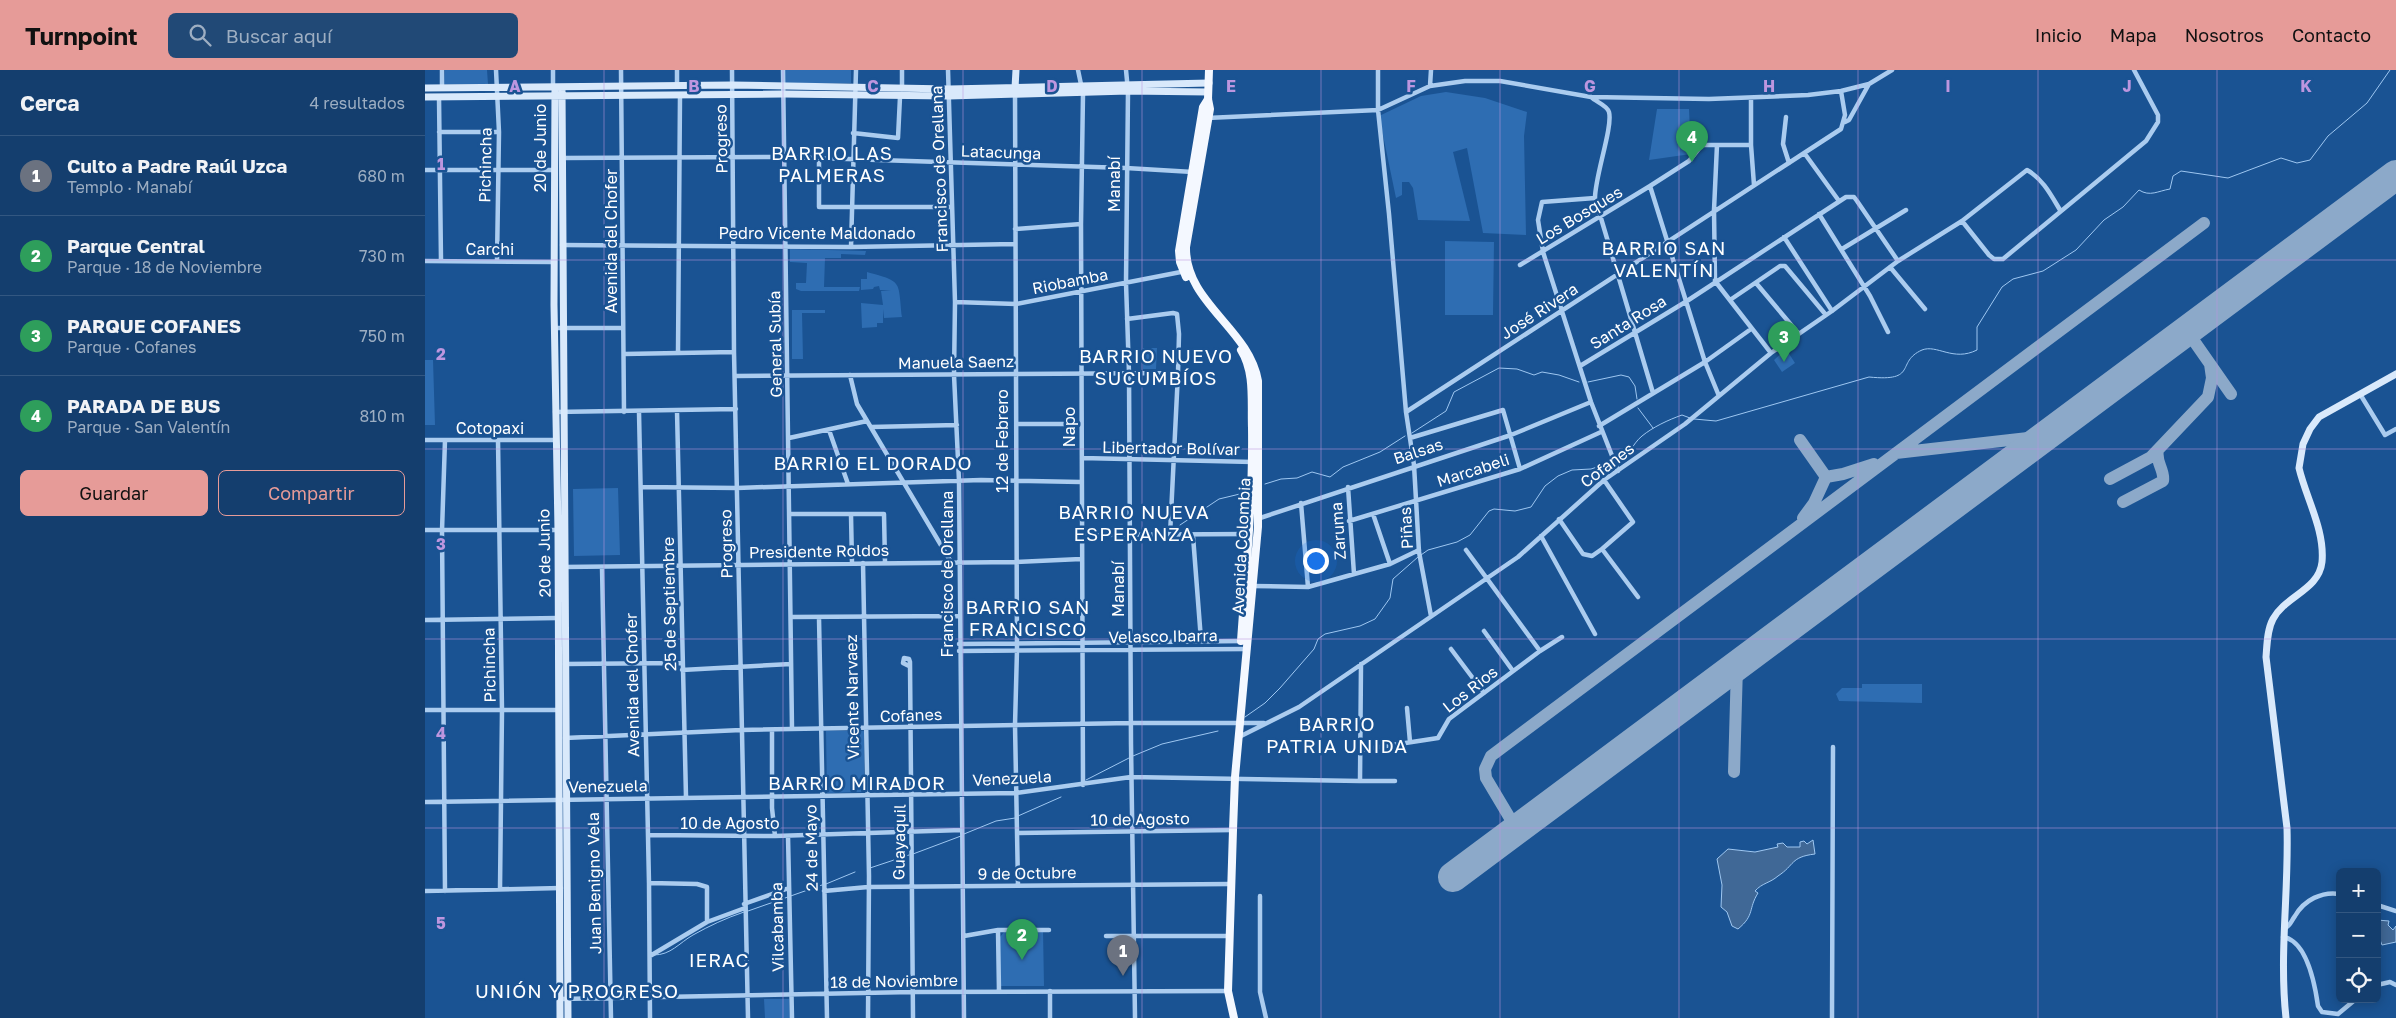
<!DOCTYPE html>
<html lang="es">
<head>
<meta charset="utf-8">
<style>
  :root { --surface:#143e6e; --page:#214976; --text:#f1f3f6; --muted:#9daec2; --line:#335781; --accent:#e69b98 }
  body { margin:0; font-family:"Golos Text",sans-serif; background:var(--page); color:var(--text) }
  .controls { position:absolute; right:15px; bottom:15px; display:grid; overflow:hidden; border-radius:8px; box-shadow:0 2px 12px #0003 }
  .controls button { width:45px; height:45px; display:grid; place-items:center; padding:0; border:0; border-bottom:1px solid var(--line); background:var(--surface); color:var(--text); font:25px sans-serif }
  .you { position:absolute; left:890px; top:490px; width:18px; height:18px; margin:-12px; border:4px solid #fff; border-radius:50%; background:#1a73e8; box-shadow:0 0 0 8px #1a73e833 }
  .badge { display:grid; place-items:center; width:32px; height:32px; border-radius:50%; background:var(--accent); color:#fff; font-size:16px; font-weight:700 }
  .pin { position:absolute; translate:-50% -41px; filter:drop-shadow(0 1px 2px #0008) }
  .pin::after { content:''; position:absolute; top:26px; width:18px; height:15px; background:inherit; clip-path:polygon(0 0,100% 0,50% 100%) }
  .list { margin:0; padding:0; list-style:none }
  h2 { display:flex; justify-content:space-between; align-items:center; height:65px; margin:0; padding:0 20px; font-size:21px }
  h2 small { font-size:16px; font-weight:400; color:var(--muted) }
  .list li { display:grid; grid-template-columns:32px 1fr auto; gap:15px; align-items:center; box-sizing:border-box; height:80px; padding:0 20px; border-top:1px solid var(--line) }
  .list b { display:block; font-size:19px; white-space:nowrap }
  .list p { margin:0; font-size:16px; white-space:nowrap; color:var(--muted) }
  .list em { font-size:16px; font-style:normal; color:var(--muted) }
  .actions { display:flex; gap:10px; padding:15px 20px }
  .actions a { flex:1; padding:11px 0; border:1px solid var(--accent); border-radius:8px; text-align:center; font-size:18px; color:var(--accent) }
  .actions .main { background:var(--accent); color:#111 }
  .icon { flex:none; width:28px; height:28px; fill:none; stroke:currentColor; stroke-width:2; stroke-linecap:round; stroke-linejoin:round }
  .map { position:relative; flex:none; width:1971px; height:948px; overflow:hidden }
  header { display:flex; align-items:center; gap:30px; box-sizing:border-box; height:70px; padding:0 25px; background:var(--accent); color:#111 }
  header strong { font-size:24px }
  nav { display:flex; gap:28px; margin-inline-start:auto; font-size:18px }
  .search { width:350px; height:45px; background:var(--page); display:flex; align-items:center; gap:12px; box-sizing:border-box; padding:0 18px; border-radius:8px; color:var(--muted); font-size:19px }
  main { display:flex }
  aside { flex:1; background:var(--surface) }
  .map>svg:first-child { display:block }
  .green { fill:#2e6db2 }
  .water { fill:#406896; stroke:#9ec7f1 }
  .lines { fill:none; stroke-linecap:round; stroke-linejoin:round }
  .stream { stroke:#9ec7f1; stroke-width:1 }
  .taxiway { stroke:#8ca9c9; stroke-width:12 }
  .runway { stroke:#8ca9c9; stroke-width:30 }
  .street { stroke:#abccef; stroke-width:4.5 }
  .secondary { stroke:#d9e9fb; stroke-width:7 }
  .primary { stroke:#f4f8ff; stroke-width:8 }
  .grid { fill:none; stroke:#bd96df; stroke-width:1; stroke-opacity:0.55 }
  .labels { text-anchor:middle; stroke-width:5; stroke-linejoin:round; paint-order:stroke }
  .street-label { font-size:16px; fill:#fff; stroke:#1a5393 }
  .quarter-label { font-size:19px; letter-spacing:1px; fill:#fff; stroke:#1a5393 }
  .grid-label { font-size:16px; text-anchor:middle; font-weight:bold; fill:#bd96df; stroke:#1a5393; stroke-width:5; stroke-linejoin:round; paint-order:stroke }
</style>
</head>
<body>
<header>
<strong>Turnpoint</strong>
<div class="search"><svg class="icon" aria-label="search" viewBox="0 0 24 24"><circle cx="10" cy="10" r="6"/><path d="M15 15l6 6"/></svg>Buscar aquí</div>
<nav><a>Inicio</a><a>Mapa</a><a>Nosotros</a><a>Contacto</a></nav>
</header>
<main>
<aside>
<h2>Cerca<small>4 resultados</small></h2>
<ul class="list">
<li><span class="badge" style="background:#6b7280">1</span><div><b>Culto a Padre Raúl Uzca</b><p>Templo · Manabí</p></div><em>680 m</em></li>
<li><span class="badge" style="background:#2e9e5b">2</span><div><b>Parque Central</b><p>Parque · 18 de Noviembre</p></div><em>730 m</em></li>
<li><span class="badge" style="background:#2e9e5b">3</span><div><b>PARQUE COFANES</b><p>Parque · Cofanes</p></div><em>750 m</em></li>
<li><span class="badge" style="background:#2e9e5b">4</span><div><b>PARADA DE BUS</b><p>Parque · San Valentín</p></div><em>810 m</em></li>
</ul>
<div class="actions"><a class="main">Guardar</a><a>Compartir</a></div>
</aside>
<div class="map">
<svg width="1971" height="948" viewBox="0 0 1971 948">
  <rect width="100%" height="100%" fill="#1a5393"/>
  <path class="green" d="M 20,0 L 62,0 L 63,14 L 19,14 Z
    M 359,0 L 426,0 L 426,13 L 359,13 Z
    M 1021,22 L 1060,28 L 1102,42 L 1099,66 L 1101,165 L 1058,163 L 1042,78 L 1028,82 L 1045,151 L 993,150 L 988,118 L 984,112 L 977,112 L 977,125 L 971,128 L 954,46 L 996,26 Z
    M 1232,39 L 1264,39 L 1266,84 L 1224,90 Z
    M 1020,171 L 1069,172 L 1068,245 L 1020,245 Z
    M 365,179 L 441,181 L 440,185 L 416,184 L 416,188 L 400,188 L 399,217 L 435,217 L 434,221 L 376,221 L 371,219 L 371,213 L 381,213 L 382,193 L 365,192 Z
    M 442,202 C 478,212 473,210 477,247 L 459,248 L 458,239 L 458,253 L 452,253 L 452,257 L 437,258 L 436,233 L 458,235 L 456,221 L 466,220 L 455,220 L 454,216 L 449,217 L 448,219 L 436,220 L 436,209 L 442,209 Z
    M 367,240 L 400,240 L 400,243 L 377,243 L 378,289 L 367,289 Z
    M 718,278 L 732,278 L 731,299 L 718,299 Z
    M 1361,279 L 1370,293 L 1357,302 L 1349,290 Z
    M 0,290 L 8,290 L 10,355 L 0,355 Z
    M 193,418 L 195,485 L 149,486 L 148,419 Z
    M 1437,614 L 1497,614 L 1497,633 L 1414,631 L 1411,624 L 1417,618 L 1437,618 Z
    M 401,661 L 439,661 L 439,722 L 402,723 Z
    M 618,861 L 619,916 L 575,916 L 575,867 L 579,862 Z
    M 339,929 L 364,929 L 365,948 L 340,948 Z"/>
  <path class="water" d="M 1388,770 L 1390,784 C 1365,787 1370,795 1353,806 C 1345,813 1337,813 1330,821 L 1333,823 C 1323,839 1330,845 1313,859 L 1307,856 L 1302,842 L 1296,837 L 1297,815 L 1292,789 L 1303,779 L 1330,782 L 1353,777 L 1352,774 L 1358,773 L 1362,777 L 1375,777 L 1375,772 L 1379,771 L 1382,774 Z
    M 1952,850 L 1964,851 L 1963,855 L 1968,860 L 1971,856 L 1971,872 L 1957,875 L 1952,862 Z"/>
  <g class="lines">
    <path class="stream" d="M 1163,312 L 1196,305 L 1204,307 L 1210,316 L 1212,329
      M 1213,338 L 1228,358
      M 1269,349 L 1291,351 L 1444,307 C 1494,312 1470,292 1497,280 C 1512,274 1528,292 1552,280 L 1552,257 L 1577,217 L 1588,209 L 1618,201 L 1651,180 L 1679,150 L 1698,137 L 1714,120 C 1725,127 1733,121 1745,119 L 1748,106 L 1756,101 L 1803,108 L 1856,88 L 1872,93 L 1885,90 L 1903,66 L 1942,33 L 1965,0
      M 987,363 L 1021,341 L 1029,322 L 1074,298 L 1092,299 L 1109,305 L 1117,302 L 1134,305 L 1154,312
      M 1191,391 C 1204,388 1207,374 1217,366 C 1228,357 1243,350 1257,345 L 1265,348
      M 840,414 L 856,409 L 872,408 L 887,402 L 905,407 L 918,397 L 955,382 L 980,366
      M 755,455 L 794,429 L 819,423
      M 996,485 L 1003,480 L 1032,472 L 1045,465 L 1064,441 L 1069,439 L 1090,441 L 1106,437 L 1120,416 L 1133,406 L 1147,400 L 1166,399 L 1188,392
      M 820,647 L 840,633 L 855,618 L 889,579 L 893,569 L 900,564 L 935,556 L 950,549 L 965,528 L 968,509 L 993,487
      M 708,686 L 737,674 L 793,661
      M 661,710 L 704,688
      M 593,746 L 636,727
      M 539,764 L 571,751 L 590,748
      M 488,784 L 536,766
      M 445,798 L 484,785
      M 401,814 L 430,802
      M 323,841 L 397,815
      M 229,885 C 246,885 254,873 268,865 C 284,856 301,848 319,842"/>
    <path class="taxiway" d="M 1762,261 L 1806,324
      M 1375,370 L 1401,407
      M 1471,383 L 1620,366
      M 1685,409 L 1726,387 L 1783,327 L 1787,308 L 1785,294
      M 1698,432 L 1738,411 C 1740,400 1730,392 1733,380
      M 1378,448 L 1389,433 L 1401,407 L 1418,404 L 1449,394
      M 1309,702 L 1312,596
      M 1092,760 L 1061,708 L 1060,699 L 1066,686 L 1779,153"/>
    <path class="runway" d="M 1028,807 L 1971,105"/>
    <path class="street" d="M 17,0 L 17,18
      M 71,0 L 74,62 L 72,191
      M 196,0 L 199,342
      M 307,0 L 309,282 L 323,948
      M 358,0 L 367,659
      M 523,0 L 530,232 L 529,305 L 534,411 L 539,948
      M 653,0 L 658,24 L 656,154 L 658,715
      M 701,0 L 703,21 L 701,213 L 704,303 L 706,674 L 710,948
      M 953,0 L 953,40 L 964,144 L 981,342 L 989,395 L 994,482 L 1006,546
      M 252,16 L 252,0
      M 1005,16 L 1006,0
      M 128,18 L 128,0
      M 477,19 L 477,0
      M 590,22 L 592,580 L 590,655 L 593,815
      M 14,27 L 16,191
      M 1166,27 C 1171,32 1182,35 1184,42 C 1188,57 1170,106 1170,128 L 1228,323
      M 1326,28 L 1326,75 L 1329,115
      M 1361,47 L 1358,74 L 1364,93
      M 782,48 L 953,40 L 1005,16 L 1040,11 L 1075,11 L 1166,27 L 1284,29 L 1383,25 L 1416,21 L 1444,14 L 1467,0
      M 1420,52 L 1424,50 L 1444,14
      M 14,62 L 74,62
      M 428,63 L 473,68 L 475,27
      M 1292,75 L 1289,140 L 1290,211 L 1346,283
      M 1380,84 L 1414,131
      M 137,88 L 360,87 L 701,98 L 768,102
      M 394,89 L 394,137 L 527,137
      M 0,100 L 130,100
      M 1170,128 L 1117,132 L 1113,150 L 1118,182 L 1166,332 L 1193,401
      M 1394,144 L 1445,226 L 1463,262
      M 1537,151 L 1564,185 L 1569,189 L 1578,189 L 1721,71 L 1733,52 L 1733,45 L 1709,0
      M 590,159 L 656,154
      M 1359,167 L 1407,241
      M 137,175 L 426,177 L 590,174
      M 426,177 L 431,0
      M 1417,179 L 1481,140
      M 0,191 L 129,192
      M 1095,195 L 1225,116
      M 1465,197 L 1500,239
      M 1331,213 L 1373,263
      M 1305,230 L 1355,196 L 1360,196 L 1401,245
      M 530,232 L 591,234 L 761,201
      M 702,249 L 748,243 L 752,244 L 754,264 L 753,303 L 745,465
      M 129,258 L 198,258
      M 253,283 L 255,25
      M 199,284 L 309,282
      M 1155,296 L 1262,231 L 1421,127 L 1429,127 L 1432,131 L 1473,191
      M 425,305 L 432,334 L 526,492
      M 310,306 L 753,303
      M 1935,324 L 1960,365 L 1971,359
      M 1294,326 L 1280,292 L 1225,116 L 1264,91 L 1277,75 L 1326,75
      M 252,341 L 261,727
      M 130,342 L 311,339
      M 214,342 L 224,813 L 225,948
      M 981,342 L 1416,59 L 1420,45 L 1416,21
      M 592,354 L 656,354
      M 1174,356 L 1280,292 L 1326,259
      M 446,357 L 532,355
      M 404,360 L 423,414
      M 364,368 L 442,351
      M 985,368 L 1078,340 L 1095,399
      M 0,370 L 130,370
      M 73,370 L 77,640 L 75,819
      M 657,388 L 828,392
      M 1179,410 L 1208,452 L 1177,479 L 1213,527
      M 216,417 L 312,418 L 556,410 L 656,412
      M 923,417 L 929,504
      M 876,433 L 883,517
      M 364,444 L 459,444 L 460,493
      M 948,444 L 965,494
      M 426,445 L 427,493
      M 832,449 L 1086,365 L 1166,332
      M 1134,449 L 1158,484 L 1167,486 L 1177,479
      M 924,451 L 1095,399 L 1176,362
      M 0,460 L 133,460
      M 657,465 L 825,464
      M 768,466 L 776,570
      M 1116,466 L 1170,564
      M 1041,480 L 1115,581
      M 438,493 L 444,806 L 443,948
      M 138,497 L 590,492 L 656,489
      M 177,497 L 186,948
      M 827,516 L 883,517 L 965,494 L 994,480
      M 366,547 L 535,546
      M 394,548 L 402,948
      M 0,550 L 133,548
      M 1059,561 L 1088,601
      M 534,574 L 818,571
      M 1026,579 L 1059,623
      M 534,581 L 823,579
      M 140,594 L 257,593
      M 936,594 L 935,711 L 970,711
      M 484,596 L 478,593 L 479,588 L 484,589 L 485,592 L 488,948
      M 257,600 L 366,594
      M 982,638 L 985,672
      M 0,640 L 134,640
      M 347,660 L 347,738 L 350,766
      M 814,667 L 874,637 L 1093,487 L 1179,410 L 1260,354 L 1346,283 L 1407,241 L 1473,191 L 1537,151 L 1602,100 C 1618,109 1626,125 1635,140
      M 140,668 L 316,660 L 706,653 L 839,653
      M 935,680 L 1013,668 L 1024,649 L 1115,581 L 1137,567
      M 0,732 L 591,723 L 706,707 L 935,711
      M 593,763 L 808,760
      M 223,765 L 350,766 L 537,760
      M 363,766 L 367,948
      M 224,813 L 272,814 L 282,817 L 282,852
      M 0,821 L 136,818
      M 20,821 L 17,461 L 20,370
      M 399,821 L 443,817 L 806,814
      M 835,826 L 835,922 L 841,948
      M 319,834 L 364,818
      M 1952,835 L 1971,841
      M 1860,858 C 1866,855 1866,851 1870,846 C 1879,830 1897,821 1915,824
      M 573,860 L 574,922
      M 539,866 L 573,860 L 624,860
      M 681,866 L 804,866
      M 1858,867 C 1882,871 1890,915 1893,936 L 1897,942 L 1913,944 L 1931,929
      M 225,886 L 282,852 L 320,838
      M 1952,915 L 1965,912 L 1971,915
      M 135,929 L 487,922 L 803,921
      M 625,948 L 625,921
      M 1407,948 L 1408,677"/>
    <path class="secondary" d="M 0,18 L 307,15 L 524,19 L 784,13
      M 130,18 L 129,235 L 133,460 L 135,948
      M 137,18 L 143,948
      M 590,18 L 591,0
      M 0,27 L 358,24 L 524,26 L 703,21 L 783,22
      M 1861,948 C 1854,884 1864,821 1862,758 L 1841,587 C 1842,575 1842,560 1848,549 C 1860,526 1894,520 1897,492 C 1900,460 1881,428 1874,398 L 1878,374 L 1885,359 L 1894,347 L 1971,304"/>
    <path class="primary" d="M 784,0 L 783,29 L 785,39 L 761,177 C 760,233 824,258 833,311 L 833,457 L 810,707 L 808,760 L 803,921 L 809,948
      M 761,207 L 755,192 L 754,181 L 778,37 L 783,29
      M 816,571 C 821,500 828,429 827,358 C 826,332 830,302 816,280"/>
  </g>
  <path class="grid" d="M 179,0 L 179,948M 358,0 L 358,948M 538,0 L 538,948M 717,0 L 717,948M 896,0 L 896,948M 1075,0 L 1075,948M 1254,0 L 1254,948M 1433,0 L 1433,948M 1613,0 L 1613,948M 1792,0 L 1792,948M 0,190 L 1971,190M 0,379 L 1971,379M 0,569 L 1971,569M 0,758 L 1971,758"/>
  <g class="labels">
    <g class="street-label">
      <text transform="translate(296 69) rotate(-91)" y="6">Progreso</text>
      <text transform="translate(115 78) rotate(-90)" y="6">20 de Junio</text>
      <text transform="translate(576 82) rotate(2)" y="6">Latacunga</text>
      <text transform="translate(60 95) rotate(-89)" y="6">Pichincha</text>
      <text transform="translate(514 99) rotate(-92)" y="6">Francisco de Orellana</text>
      <text transform="translate(689 114) rotate(-90)" y="6">Manabí</text>
      <text transform="translate(1154 145) rotate(-31)" y="6">Los Bosques</text>
      <text x="392" y="169">Pedro Vicente Maldonado</text>
      <text transform="translate(186 171) rotate(-90)" y="6">Avenida del Chofer</text>
      <text x="65" y="185">Carchi</text>
      <text transform="translate(645 211) rotate(-11)" y="6">Riobamba</text>
      <text transform="translate(1114 241) rotate(-33)" y="6">José Rivera</text>
      <text transform="translate(1203 252) rotate(-32)" y="6">Santa Rosa</text>
      <text transform="translate(350 274) rotate(-91)" y="6">General Subía</text>
      <text transform="translate(531 292) rotate(-1)" y="6">Manuela Saenz</text>
      <text transform="translate(644 357) rotate(-90)" y="6">Napo</text>
      <text x="65" y="364">Cotopaxi</text>
      <text transform="translate(577 371) rotate(-90)" y="6">12 de Febrero</text>
      <text transform="translate(746 378) rotate(1)" y="6">Libertador Bolívar</text>
      <text transform="translate(993 381) rotate(-18)" y="6">Balsas</text>
      <text transform="translate(1182 395) rotate(-37)" y="6">Cofanes</text>
      <text transform="translate(1048 400) rotate(-18)" y="6">Marcabeli</text>
      <text transform="translate(981 458) rotate(-93)" y="6">Piñas</text>
      <text transform="translate(913 461) rotate(-94)" y="6">Zaruma</text>
      <text transform="translate(301 474) rotate(-91)" y="6">Progreso</text>
      <text transform="translate(816 476) rotate(-87)" y="6">Avenida Colombia</text>
      <text transform="translate(394 481) rotate(-1)" y="6">Presidente Roldos</text>
      <text transform="translate(119 483) rotate(-91)" y="6">20 de Junio</text>
      <text transform="translate(522 504) rotate(-90)" y="6">Francisco de Orellana</text>
      <text transform="translate(693 519) rotate(-90)" y="6">Manabí</text>
      <text transform="translate(244 534) rotate(-91)" y="6">25 de Septiembre</text>
      <text transform="translate(738 566) rotate(-1)" y="6">Velasco Ibarra</text>
      <text transform="translate(64 595) rotate(-91)" y="6">Pichincha</text>
      <text transform="translate(207 615) rotate(-91)" y="6">Avenida del Chofer</text>
      <text transform="translate(1045 619) rotate(-38)" y="6">Los Rios</text>
      <text transform="translate(427 627) rotate(-91)" y="6">Vicente Narvaez</text>
      <text transform="translate(486 645) rotate(-2)" y="6">Cofanes</text>
      <text transform="translate(587 708) rotate(-3)" y="6">Venezuela</text>
      <text transform="translate(183 716) rotate(-1)" y="6">Venezuela</text>
      <text transform="translate(715 749) rotate(-1)" y="6">10 de Agosto</text>
      <text x="305" y="759">10 de Agosto</text>
      <text transform="translate(474 772) rotate(-89)" y="6">Guayaquil</text>
      <text transform="translate(386 778) rotate(-91)" y="6">24 de Mayo</text>
      <text transform="translate(602 803) rotate(-1)" y="6">9 de Octubre</text>
      <text transform="translate(169 813) rotate(-91)" y="6">Juan Benigno Vela</text>
      <text transform="translate(352 857) rotate(-91)" y="6">Vilcabamba</text>
      <text transform="translate(469 911) rotate(-1)" y="6">18 de Noviembre</text>
    </g>
    <g class="quarter-label">
      <text x="407" y="90">BARRIO LAS<tspan x="407" dy="22">PALMERAS</tspan></text>
      <text x="1239" y="185">BARRIO SAN<tspan x="1239" dy="22">VALENTÍN</tspan></text>
      <text x="731" y="293">BARRIO NUEVO<tspan x="731" dy="22">SUCUMBÍOS</tspan></text>
      <text x="448" y="400">BARRIO EL DORADO</text>
      <text x="709" y="449">BARRIO NUEVA<tspan x="709" dy="22">ESPERANZA</tspan></text>
      <text x="603" y="544">BARRIO SAN<tspan x="603" dy="22">FRANCISCO</tspan></text>
      <text x="912" y="661">BARRIO<tspan x="912" dy="22">PATRIA UNIDA</tspan></text>
      <text x="432" y="720">BARRIO MIRADOR</text>
      <text x="294" y="897">IERAC</text>
      <text x="152" y="928">UNIÓN Y PROGRESO</text>
    </g>
  </g>
  <g class="grid-label">
    <text x="90" y="22">A</text>
    <text x="269" y="22">B</text>
    <text x="448" y="22">C</text>
    <text x="627" y="22">D</text>
    <text x="806" y="22">E</text>
    <text x="986" y="22">F</text>
    <text x="1165" y="22">G</text>
    <text x="1344" y="22">H</text>
    <text x="1523" y="22">I</text>
    <text x="1702" y="22">J</text>
    <text x="1881" y="22">K</text>
    <text x="16" y="100">1</text>
    <text x="16" y="290">2</text>
    <text x="16" y="480">3</text>
    <text x="16" y="669">4</text>
    <text x="16" y="859">5</text>
  </g>
</svg>
<div class="controls">
<button>+</button>
<button>−</button>
<button><svg class="icon" aria-label="locate" viewBox="0 0 24 24"><circle cx="12" cy="12" r="6"/><path d="M12 2v4M12 18v4M2 12h4M18 12h4"/></svg></button>
</div>
<div class="you"></div>
<div class="pin badge" style="left:698px;top:906px;background:#6b7280">1</div>
<div class="pin badge" style="left:597px;top:890px;background:#2e9e5b">2</div>
<div class="pin badge" style="left:1359px;top:292px;background:#2e9e5b">3</div>
<div class="pin badge" style="left:1267px;top:92px;background:#2e9e5b">4</div>
</div>
</main>
</body>
</html>
